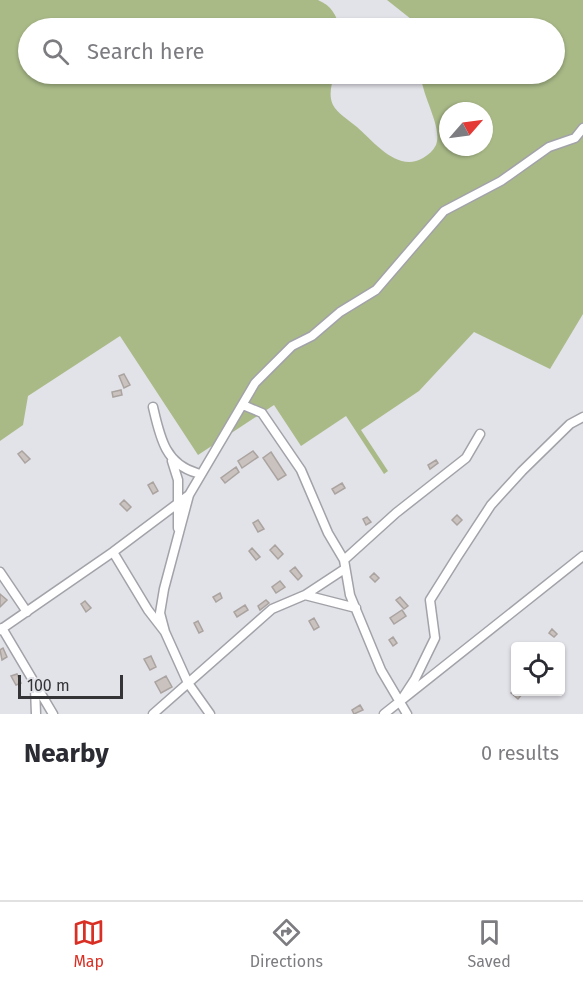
<!DOCTYPE html>
<html lang="en">
<head>
<meta charset="utf-8">
<style>
  :root { --surface:#fff; --page:#f2f2f3; --text:#2b2b33; --muted:#7c7c81; --line:#e1e1e2; --accent:#d93025 }
  body { margin:0; font-family:"Fira Sans",sans-serif; background:var(--page); color:var(--text) }
  .controls { position:absolute; right:18px; bottom:18px; display:grid; overflow:hidden; border-radius:6px; box-shadow:0 2px 4px #0004 }
  .controls button { width:54px; height:54px; display:grid; place-items:center; padding:0; border:0; border-bottom:2px solid var(--line); background:var(--surface); color:var(--text); font:30px sans-serif }
  .compass { position:absolute; left:439px; top:102px; width:54px; height:54px; border-radius:50%; background:var(--surface); box-shadow:0 2px 4px #0004; rotate:62deg }
  .scale { position:absolute; left:18px; bottom:15px; width:105px; box-sizing:border-box; padding-left:6px; border:3px solid #343437; border-top:0; font-size:16px; line-height:21px; white-space:nowrap; color:#343437; -webkit-text-stroke:4px #e2e2e9; paint-order:stroke }
  .list { margin:0; padding:0; list-style:none }
  h2 { display:flex; justify-content:space-between; align-items:center; height:78px; margin:0; padding:0 24px; font-size:26px }
  h2 small { font-size:20px; font-weight:400; color:var(--muted) }
  .icon { flex:none; width:33px; height:33px; fill:none; stroke:currentColor; stroke-width:2; stroke-linecap:round; stroke-linejoin:round }
  .map { position:relative; flex:none; width:583px; height:714px; overflow:hidden }
  .search { position:absolute; background:var(--surface); box-shadow:0 2px 4px #0004; left:18px; right:18px; top:18px; height:66px; display:flex; align-items:center; gap:15px; box-sizing:border-box; padding:0 21px; border-radius:33px; color:var(--muted); font-size:22px }
  .sheet { height:186px; background:var(--surface) }
  nav { display:flex; justify-content:space-around; align-items:center; box-sizing:border-box; height:84px; border-top:2px solid var(--line); background:var(--surface); font-size:16px; color:var(--muted) }
  nav a { display:grid; justify-items:center; gap:3px }
  nav .on { color:var(--accent) }
  .map>svg:first-child { display:block }
  .green { fill:#a9ba87; fill-rule:evenodd }
  .building { fill:#c9c2be; stroke:#aaa39f; stroke-width:1.5 }
  .lines { fill:none; stroke-linecap:round; stroke-linejoin:round }
  .minor-casing { stroke:#a2a2a9; stroke-width:11 }
  .minor { stroke:#fff; stroke-width:8 }
</style>
</head>
<body>
<div class="map">
<svg width="583" height="714" viewBox="0 0 583 714">
  <rect width="100%" height="100%" fill="#e2e2e9"/>
  <path class="green" d="M 0,0 L 318,0 C 332,6 336,15 340,28 L 28,28 L 28,74 L 334,74 C 332,84 328,95 333,105 C 337,113 350,121 357,127 C 374,142 398,173 423,158 C 428,155 433,151 436,145 C 443,127 421,95 421,74 L 554,74 L 554,28 L 419,28 L 416,23 L 387,0 L 583,0 L 583,314 L 550,369 L 474,332 L 419,391 L 361,430 L 388,471 L 384,474 L 346,416 L 301,446 L 274,405 L 198,455 L 120,336 L 28,396 L 23,425 L 0,441 ZM 448,111 L 484,111 L 484,147 L 448,147 Z"/>
  <path class="building" d="M 124,374 L 130,385 L 124,388 L 119,376 Z
    M 121,390 L 122,395 L 113,397 L 112,392 Z
    M 22,451 L 30,459 L 25,463 L 18,454 Z
    M 253,451 L 258,457 L 242,468 L 238,461 Z
    M 271,452 L 286,475 L 278,480 L 263,458 Z
    M 436,460 L 438,463 L 430,469 L 428,465 Z
    M 236,467 L 239,472 L 225,483 L 221,478 Z
    M 153,482 L 158,491 L 153,494 L 148,485 Z
    M 342,483 L 345,488 L 335,494 L 332,489 Z
    M 124,500 L 131,507 L 127,511 L 120,504 Z
    M 457,515 L 462,520 L 457,525 L 452,520 Z
    M 367,517 L 371,522 L 366,525 L 363,519 Z
    M 258,520 L 264,529 L 258,532 L 253,523 Z
    M 275,545 L 283,554 L 278,559 L 270,550 Z
    M 252,548 L 260,557 L 256,560 L 249,551 Z
    M 295,567 L 302,576 L 298,580 L 290,571 Z
    M 374,573 L 379,578 L 375,582 L 370,577 Z
    M 280,581 L 285,587 L 276,593 L 272,587 Z
    M 220,593 L 222,598 L 216,602 L 213,597 Z
    M 0,594 L 7,600 L 0,607 Z
    M 400,597 L 408,606 L 404,609 L 396,600 Z
    M 266,600 L 269,603 L 260,610 L 258,606 Z
    M 85,601 L 91,608 L 86,612 L 81,604 Z
    M 245,605 L 248,610 L 237,617 L 234,612 Z
    M 402,610 L 406,616 L 394,624 L 390,618 Z
    M 314,618 L 319,627 L 314,630 L 309,621 Z
    M 198,621 L 203,631 L 199,633 L 194,623 Z
    M 552,629 L 557,634 L 554,637 L 549,633 Z
    M 393,637 L 397,643 L 393,646 L 389,640 Z
    M 3,648 L 7,657 L 2,660 L 0,650 Z
    M 151,656 L 156,667 L 150,670 L 144,659 Z
    M 17,674 L 21,683 L 16,685 L 11,676 Z
    M 166,676 L 172,687 L 161,693 L 155,682 Z
    M 515,688 L 522,694 L 518,699 L 511,693 Z
    M 360,705 L 363,710 L 354,714 L 352,710 Z"/>
  <g class="lines">
    <g class="minor-casing">
      <path id="minor" d="M 243,405 L 262,413 L 301,470 L 328,533 L 344,560 L 350,595 L 381,670 L 407,714
        M 153,407 C 160,437 165,464 197,473
        M 172,461 L 178,480 L 178,528
        M 113,552 L 148,610 L 165,632 L 188,683 L 210,714
        M 344,560 L 396,513 L 466,458 L 480,434
        M 0,572 L 27,612
        M 305,595 L 356,608
        M 2,628 L 53,714
        M 0,630 L 113,552 L 189,495
        M 165,632 L 160,613 L 164,589 L 189,495 L 255,383 L 292,346 L 312,336 L 340,312 L 376,290 L 444,211 L 501,181 L 549,147 L 575,138 L 583,128
        M 35,688 L 36,714
        M 400,702 L 415,679 L 435,638 L 430,600 L 457,557 L 491,505 L 522,471 L 570,424 L 583,417
        M 153,714 L 272,609 L 305,595 L 343,570
        M 384,714 L 583,556"/>
    </g>
    <use href="#minor" class="minor"/>
  </g>
</svg>
<div class="controls">
<button><svg class="icon" aria-label="locate" viewBox="0 0 24 24"><circle cx="12" cy="12" r="6"/><path d="M12 2v4M12 18v4M2 12h4M18 12h4"/></svg></button>
</div>
<svg class="compass" viewBox="-18 -18 36 36"><path d="M0-13l5 13h-10z" fill="#e53935"/><path d="M0 13l5-13h-10z" fill="#7c7c81"/></svg>
<div class="scale">100 m</div>
<div class="search"><svg class="icon" aria-label="search" viewBox="0 0 24 24"><circle cx="10" cy="10" r="6"/><path d="M15 15l6 6"/></svg>Search here</div>
</div>
<section class="sheet">
<h2>Nearby<small>0 results</small></h2>
<ul class="list">
</ul>
</section>
<nav>
<a class="on"><svg class="icon" aria-label="map" viewBox="0 0 24 24"><path d="M3 6l6-2 6 2 6-2v14l-6 2-6-2-6 2zM9 4v14M15 6v14"/></svg>Map</a>
<a><svg class="icon" aria-label="directions" viewBox="0 0 24 24"><path d="M12 3l9 9-9 9-9-9zM9 14v-3h6M13 9l2 2-2 2"/></svg>Directions</a>
<a><svg class="icon" aria-label="saved" viewBox="0 0 24 24"><path d="M7 4h10v16l-5-4-5 4z"/></svg>Saved</a>
</nav>
</body>
</html>
